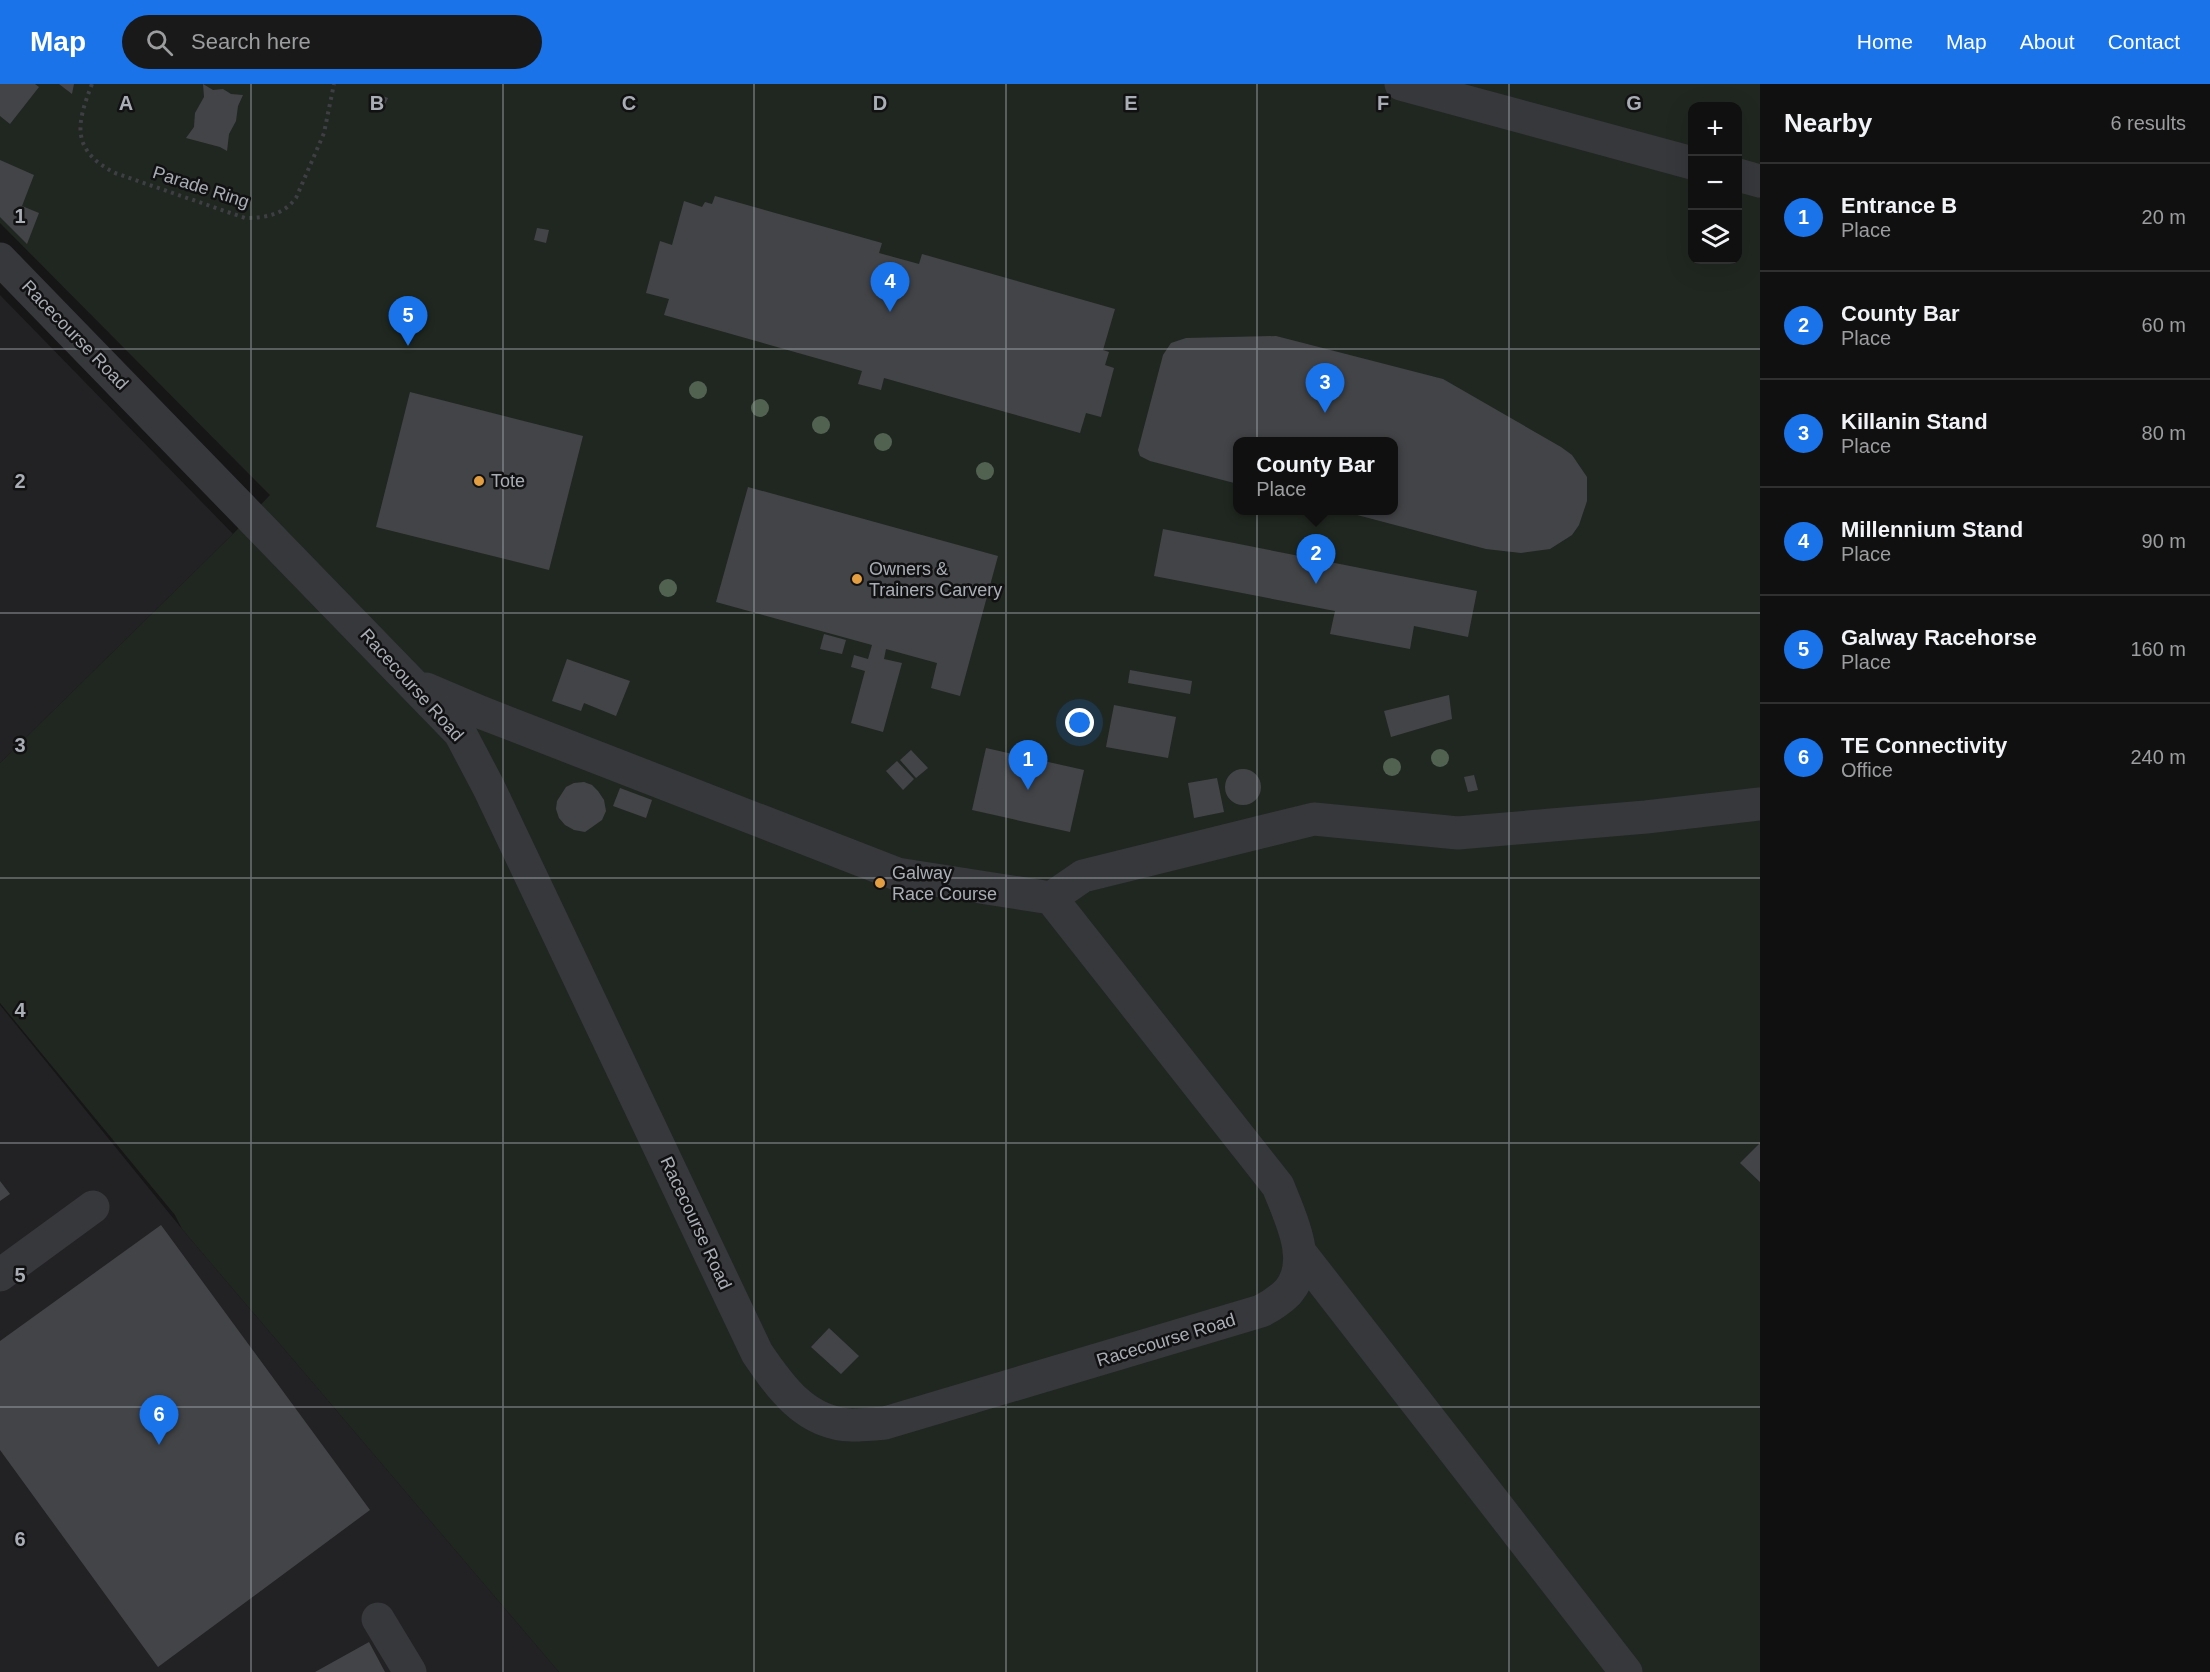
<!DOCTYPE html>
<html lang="en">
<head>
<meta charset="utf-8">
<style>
  :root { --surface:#101011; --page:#19191a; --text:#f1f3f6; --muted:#9c9d9f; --line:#303031; --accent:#1a73e8 }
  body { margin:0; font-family:Helvetica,sans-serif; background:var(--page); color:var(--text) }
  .controls { position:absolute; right:18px; top:18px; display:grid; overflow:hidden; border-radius:12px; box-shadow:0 6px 24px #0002 }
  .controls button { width:54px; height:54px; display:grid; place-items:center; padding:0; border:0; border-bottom:2px solid var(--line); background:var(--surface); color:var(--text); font:30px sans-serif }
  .you { position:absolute; left:1080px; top:639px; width:21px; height:21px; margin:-15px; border:4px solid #fff; border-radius:50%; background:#1a73e8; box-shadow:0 0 0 9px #1a73e833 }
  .badge { display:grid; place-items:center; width:39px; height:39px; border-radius:50%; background:var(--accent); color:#fff; font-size:20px; font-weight:700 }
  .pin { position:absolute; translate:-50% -50px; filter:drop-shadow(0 2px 3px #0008) }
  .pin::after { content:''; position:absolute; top:32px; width:21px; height:18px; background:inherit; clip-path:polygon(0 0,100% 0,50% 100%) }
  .popup { position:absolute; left:1233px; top:353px; width:165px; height:78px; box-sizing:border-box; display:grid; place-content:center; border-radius:12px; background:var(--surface); filter:drop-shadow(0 2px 4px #0005); font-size:20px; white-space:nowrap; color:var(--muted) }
  .popup b { font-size:22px; color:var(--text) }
  .popup::after { content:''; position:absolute; left:50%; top:100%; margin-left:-12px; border:12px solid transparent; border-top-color:var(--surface) }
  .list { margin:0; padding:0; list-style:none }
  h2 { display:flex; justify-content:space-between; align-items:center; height:78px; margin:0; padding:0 24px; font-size:26px }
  h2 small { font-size:20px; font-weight:400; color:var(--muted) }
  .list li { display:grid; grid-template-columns:39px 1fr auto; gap:18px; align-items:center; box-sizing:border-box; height:108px; padding:0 24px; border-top:2px solid var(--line) }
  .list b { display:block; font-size:22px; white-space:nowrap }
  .list p { margin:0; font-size:20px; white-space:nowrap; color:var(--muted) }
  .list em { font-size:20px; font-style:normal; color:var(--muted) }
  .icon { flex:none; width:33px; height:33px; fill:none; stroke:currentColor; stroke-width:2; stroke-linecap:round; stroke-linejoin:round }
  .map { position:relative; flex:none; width:1760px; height:1588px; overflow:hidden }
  header { display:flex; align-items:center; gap:36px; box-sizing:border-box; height:84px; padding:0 30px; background:var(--accent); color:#fff }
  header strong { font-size:28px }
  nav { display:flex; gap:33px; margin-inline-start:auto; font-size:21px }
  .search { width:420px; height:54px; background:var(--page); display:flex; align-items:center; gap:15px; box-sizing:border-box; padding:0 21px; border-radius:33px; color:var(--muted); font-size:22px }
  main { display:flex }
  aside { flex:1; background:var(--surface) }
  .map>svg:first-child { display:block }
  .built { fill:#222224 }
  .green { fill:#202720; fill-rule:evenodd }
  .building { fill:#434447 }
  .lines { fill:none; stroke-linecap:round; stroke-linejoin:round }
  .path { stroke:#3d3f43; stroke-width:4; stroke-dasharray:3 4.5; stroke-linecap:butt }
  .minor { stroke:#37383c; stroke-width:33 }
  .tree { fill:#516251 }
  .grid { fill:none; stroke:#a9aeb6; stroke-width:1.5; stroke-opacity:0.55 }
  .poi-dot { fill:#e39e42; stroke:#111112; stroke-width:2 }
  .labels { text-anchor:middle; stroke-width:5; stroke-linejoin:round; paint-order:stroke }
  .street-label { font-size:18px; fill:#a9aeb6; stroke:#111112 }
  .poi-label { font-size:18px; fill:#a9aeb6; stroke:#111112; text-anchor:start }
  .grid-label { font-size:20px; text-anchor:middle; font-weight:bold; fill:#a9aeb6; stroke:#111112; stroke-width:5; stroke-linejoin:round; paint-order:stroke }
</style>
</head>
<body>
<header>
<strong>Map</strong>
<div class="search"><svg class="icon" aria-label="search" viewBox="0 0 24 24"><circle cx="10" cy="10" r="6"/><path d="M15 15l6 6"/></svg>Search here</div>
<nav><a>Home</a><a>Map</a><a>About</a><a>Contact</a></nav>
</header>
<main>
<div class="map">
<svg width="1760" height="1588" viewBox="0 0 1760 1588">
  <rect width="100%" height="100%" fill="#161617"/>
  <path class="built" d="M 0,211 L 233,450 L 0,679 Z
    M 0,921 L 182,1145 L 559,1588 L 0,1588 Z"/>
  <path class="green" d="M 0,0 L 1760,0 L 1760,1588 L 559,1588 L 182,1145 L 175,1131 L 0,919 L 0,679 L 233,450 L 270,411 L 0,139 ZM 1692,22 L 1738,22 L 1738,176 L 1692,176 ZM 1238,358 L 1394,358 L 1394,426 L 1238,426 Z"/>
  <path class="building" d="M 0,0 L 35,0 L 39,3 L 10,40 L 0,32 Z
    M 59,0 L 74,0 L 72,10 Z
    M 203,0 L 213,6 L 223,5 L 231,10 L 243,11 L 238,22 L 236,37 L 229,50 L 227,67 L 220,63 L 186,54 L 194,43 L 195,29 L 204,13 Z
    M 377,10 L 388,14 L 384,23 L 374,19 Z
    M 0,76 L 34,91 L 22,122 L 39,129 L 27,160 L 0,133 Z
    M 715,112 L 882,159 L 879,169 L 919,180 L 922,170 L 1115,225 L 1103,266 L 1109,268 L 1105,281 L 1114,284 L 1101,333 L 1086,329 L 1080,349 L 884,294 L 881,306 L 858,300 L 862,287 L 664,231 L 669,215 L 646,209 L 660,157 L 672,161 L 684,117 L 702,123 L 705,118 L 712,120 Z
    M 537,144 L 549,146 L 546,159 L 534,156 Z
    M 1276,252 L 1443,295 L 1561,363 L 1572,371 L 1587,393 L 1587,417 L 1579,441 L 1572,451 L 1550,465 L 1521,469 L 1486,465 L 1342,427 L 1394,426 L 1394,358 L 1238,358 L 1238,400 L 1150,377 L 1140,372 L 1138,366 L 1163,271 L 1171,259 L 1186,254 Z
    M 410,308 L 583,352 L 549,486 L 376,443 Z
    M 748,403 L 998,472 L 960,612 L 931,604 L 937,579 L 886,565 L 884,575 L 902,579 L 883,648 L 851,639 L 865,587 L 851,583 L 854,571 L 868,575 L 872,561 L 716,518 Z
    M 1163,445 L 1477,507 L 1468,553 L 1414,542 L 1410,565 L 1330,550 L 1335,527 L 1154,492 Z
    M 824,550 L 846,556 L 842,570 L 820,565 Z
    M 567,575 L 630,597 L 616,632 L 584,619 L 581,627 L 552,617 Z
    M 1130,586 L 1192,597 L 1190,610 L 1128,599 Z
    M 1449,611 L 1452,635 L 1391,653 L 1384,627 Z
    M 1114,621 L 1176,633 L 1168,674 L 1106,663 Z
    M 986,664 L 1084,686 L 1070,748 L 972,726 Z
    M 911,666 L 928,684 L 916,694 L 900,676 Z
    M 897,677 L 914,695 L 903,706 L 886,687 Z
    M1225 703a18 18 0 1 1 36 0a18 18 0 1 1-36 0Z
    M 1474,691 L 1478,706 L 1468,708 L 1464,693 Z
    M 1217,694 L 1224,728 L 1194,734 L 1188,699 Z
    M 584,698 L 592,701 L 598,707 L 604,716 L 606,727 L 602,736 L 585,748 L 574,746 L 565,741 L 559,734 L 556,725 L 557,717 L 566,703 L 574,699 Z
    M 620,704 L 652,716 L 646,734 L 613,722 Z
    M 1760,1059 L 1760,1098 L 1740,1079 Z
    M 0,1097 L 10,1110 L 0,1117 Z
    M 161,1141 L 370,1426 L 158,1583 L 0,1366 L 0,1257 Z
    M 829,1244 L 859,1272 L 841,1290 L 811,1263 Z
    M 369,1558 L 385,1588 L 315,1588 Z"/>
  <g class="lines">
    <path class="path" d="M 92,0 C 76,41 71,66 115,89 L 245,134 C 265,134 283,131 296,114 L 324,49 L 334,0"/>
    <path class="minor" d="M 1401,0 L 1692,79
      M 1738,91 L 1760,97
      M 0,175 L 460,649 L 489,704 L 757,1269 C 780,1303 806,1340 852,1341 C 863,1341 874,1340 885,1339 L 1261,1227 C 1271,1222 1280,1216 1288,1208 C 1314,1178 1290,1133 1278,1102 L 1051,814
      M 426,605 L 480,628 L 897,790 L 1051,814 L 1083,792 L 1314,735 L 1458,749 L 1646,733 L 1760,720
      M 1299,1167 L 1626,1588
      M 0,1191 L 93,1123
      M 378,1535 L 410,1588"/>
  </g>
  <g class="tree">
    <circle cx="698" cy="306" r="9"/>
    <circle cx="760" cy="324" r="9"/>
    <circle cx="821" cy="341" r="9"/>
    <circle cx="883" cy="358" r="9"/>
    <circle cx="985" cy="387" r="9"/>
    <circle cx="668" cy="504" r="9"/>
    <circle cx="1440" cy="674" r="9"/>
    <circle cx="1392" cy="683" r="9"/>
  </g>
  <path class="grid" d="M 251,0 L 251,1588M 503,0 L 503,1588M 754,0 L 754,1588M 1006,0 L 1006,1588M 1257,0 L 1257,1588M 1509,0 L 1509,1588M 0,265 L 1760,265M 0,529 L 1760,529M 0,794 L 1760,794M 0,1059 L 1760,1059M 0,1323 L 1760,1323"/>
  <g class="poi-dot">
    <circle cx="479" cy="397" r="6"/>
    <circle cx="857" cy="495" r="6"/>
    <circle cx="880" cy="799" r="6"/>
  </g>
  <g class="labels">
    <g class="street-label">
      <text transform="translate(201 103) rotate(18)" y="6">Parade Ring</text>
      <text transform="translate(75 251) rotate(46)" y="6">Racecourse Road</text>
      <text transform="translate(412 601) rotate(48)" y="6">Racecourse Road</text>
      <text transform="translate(696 1139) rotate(65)" y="6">Racecourse Road</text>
      <text transform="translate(1166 1256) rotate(-17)" y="6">Racecourse Road</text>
    </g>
    <g class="poi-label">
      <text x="491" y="403">Tote</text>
      <text x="869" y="491">Owners &amp;<tspan x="869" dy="21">Trainers Carvery</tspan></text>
      <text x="892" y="795">Galway<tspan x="892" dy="21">Race Course</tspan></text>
    </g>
  </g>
  <g class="grid-label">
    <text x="126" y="26">A</text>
    <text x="377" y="26">B</text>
    <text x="629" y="26">C</text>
    <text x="880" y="26">D</text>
    <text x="1131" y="26">E</text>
    <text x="1383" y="26">F</text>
    <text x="1634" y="26">G</text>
    <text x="20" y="139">1</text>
    <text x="20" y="404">2</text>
    <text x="20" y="668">3</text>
    <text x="20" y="933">4</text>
    <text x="20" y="1198">5</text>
    <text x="20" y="1462">6</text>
  </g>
</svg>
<div class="controls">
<button>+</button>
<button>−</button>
<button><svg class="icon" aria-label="layers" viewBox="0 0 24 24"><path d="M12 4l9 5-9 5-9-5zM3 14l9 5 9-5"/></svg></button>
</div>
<div class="you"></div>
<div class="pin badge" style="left:1028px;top:706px">1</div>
<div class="pin badge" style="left:1316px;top:500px">2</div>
<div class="popup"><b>County Bar</b>Place</div>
<div class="pin badge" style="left:1325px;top:329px">3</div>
<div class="pin badge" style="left:890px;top:228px">4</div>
<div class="pin badge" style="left:408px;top:262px">5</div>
<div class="pin badge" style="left:159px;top:1361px">6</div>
</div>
<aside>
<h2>Nearby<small>6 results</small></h2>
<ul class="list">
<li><span class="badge">1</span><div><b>Entrance B</b><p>Place</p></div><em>20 m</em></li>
<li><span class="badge">2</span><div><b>County Bar</b><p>Place</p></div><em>60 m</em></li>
<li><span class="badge">3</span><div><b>Killanin Stand</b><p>Place</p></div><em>80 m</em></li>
<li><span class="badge">4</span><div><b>Millennium Stand</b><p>Place</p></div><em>90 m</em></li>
<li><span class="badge">5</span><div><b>Galway Racehorse</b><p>Place</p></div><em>160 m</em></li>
<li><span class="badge">6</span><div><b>TE Connectivity</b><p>Office</p></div><em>240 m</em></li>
</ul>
</aside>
</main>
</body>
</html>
